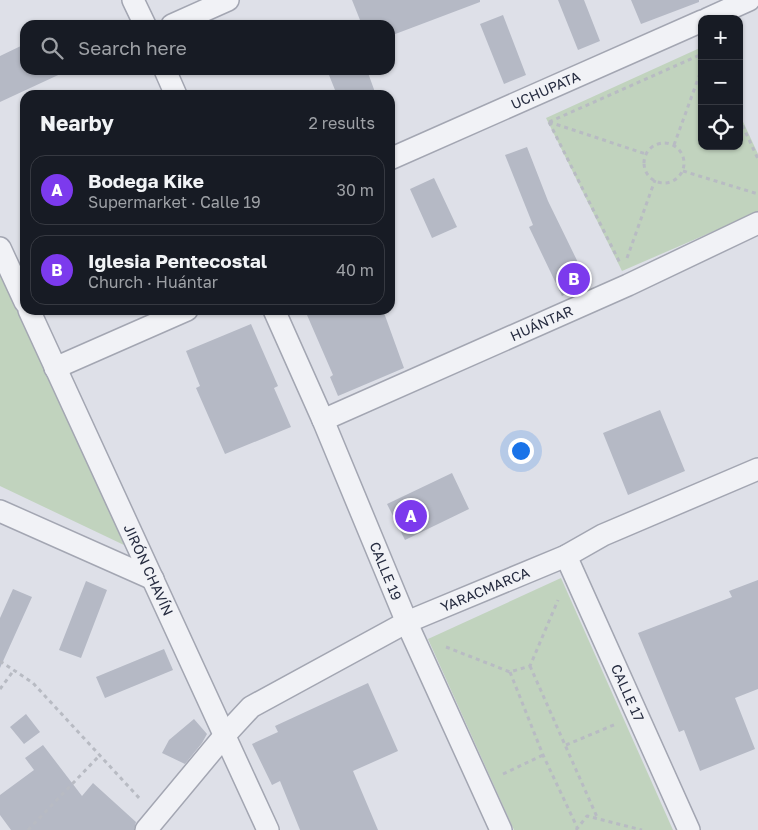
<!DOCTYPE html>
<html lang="en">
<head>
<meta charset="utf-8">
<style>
  :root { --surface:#171b24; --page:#242831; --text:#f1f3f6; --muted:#9ea1a6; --line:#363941; --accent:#7c3aed }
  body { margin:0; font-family:"Golos Text",sans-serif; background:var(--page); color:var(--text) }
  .controls { position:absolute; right:15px; top:15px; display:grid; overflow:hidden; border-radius:10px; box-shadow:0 1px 4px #0004 }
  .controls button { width:45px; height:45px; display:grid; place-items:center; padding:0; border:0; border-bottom:1px solid var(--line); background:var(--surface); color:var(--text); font:25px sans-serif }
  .you { position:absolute; left:520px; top:450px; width:18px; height:18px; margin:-12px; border:4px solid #fff; border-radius:50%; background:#1a73e8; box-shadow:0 0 0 8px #1a73e833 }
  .badge { display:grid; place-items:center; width:32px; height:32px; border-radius:50%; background:var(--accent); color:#fff; font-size:16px; font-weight:700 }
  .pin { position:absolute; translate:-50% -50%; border:2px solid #fff; box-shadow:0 1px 5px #0006 }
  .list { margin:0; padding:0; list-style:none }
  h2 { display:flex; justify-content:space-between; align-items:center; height:65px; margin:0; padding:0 20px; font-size:21px }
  h2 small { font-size:16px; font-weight:400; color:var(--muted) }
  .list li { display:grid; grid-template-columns:32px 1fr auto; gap:15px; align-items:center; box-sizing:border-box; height:70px; margin:0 10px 10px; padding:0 10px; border:1px solid var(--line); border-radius:15px }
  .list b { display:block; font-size:19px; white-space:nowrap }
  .list p { margin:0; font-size:16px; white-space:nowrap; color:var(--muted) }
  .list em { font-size:16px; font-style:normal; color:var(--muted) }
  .icon { flex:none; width:28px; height:28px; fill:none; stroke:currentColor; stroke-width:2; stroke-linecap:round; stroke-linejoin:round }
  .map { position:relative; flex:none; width:758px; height:830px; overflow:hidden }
  .search { position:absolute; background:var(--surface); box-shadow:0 1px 4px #0004; left:20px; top:20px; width:375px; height:55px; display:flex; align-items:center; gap:12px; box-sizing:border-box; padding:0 18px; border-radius:15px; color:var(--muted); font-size:19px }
  .panel { position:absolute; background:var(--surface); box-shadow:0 1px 4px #0004; left:20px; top:90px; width:375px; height:225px; border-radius:15px }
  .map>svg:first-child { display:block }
  .green { fill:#c1d3be }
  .building { fill:#b5b9c5 }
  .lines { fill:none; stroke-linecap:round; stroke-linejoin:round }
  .street-casing { stroke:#a3a6b2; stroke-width:24 }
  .path { stroke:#b8bbc3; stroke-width:3; stroke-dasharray:4 4; stroke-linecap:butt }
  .street { stroke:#f1f2f6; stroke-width:21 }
  .labels { text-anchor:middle; stroke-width:4; stroke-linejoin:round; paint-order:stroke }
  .street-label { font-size:14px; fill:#262c40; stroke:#edf0f6 }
</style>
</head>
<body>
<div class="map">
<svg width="758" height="830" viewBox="0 0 758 830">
  <rect width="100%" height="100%" fill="#dee0e8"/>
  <path class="green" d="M 702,47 L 702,146 L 739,146 L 739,113 L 758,154 L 758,212 L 622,271 L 546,118 Z
    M 0,260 L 124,545 L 0,486 Z
    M 561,578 L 673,830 L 514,830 L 428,639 Z"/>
  <path class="building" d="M 352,0 L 480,0 L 480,2 L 390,36 L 390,25 L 362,25 Z
    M 558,0 L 584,0 L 600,41 L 578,50 Z
    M 631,0 L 699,0 L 699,2 L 641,24 Z
    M 503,15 L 526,75 L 504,84 L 480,24 Z
    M 25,44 L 25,70 L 69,70 L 0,102 L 0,56 Z
    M 344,70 L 367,70 L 376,95 L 337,95 L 329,75 Z
    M 527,147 L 548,201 L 588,283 L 562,296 L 529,227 L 533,225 L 505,155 Z
    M 434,178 L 457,227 L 432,238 L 410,189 Z
    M 319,310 L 383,310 L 404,368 L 338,396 L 330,377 L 333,375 L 307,315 Z
    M 251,324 L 278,386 L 274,388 L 291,427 L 225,454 L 196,388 L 200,386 L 186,351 Z
    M 660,410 L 685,471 L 628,495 L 603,433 Z
    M 452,473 L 469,509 L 405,540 L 387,504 Z
    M 758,580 L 758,689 L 735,698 L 755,749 L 700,771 L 684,730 L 679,732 L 638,633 L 732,597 L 729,591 Z
    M 86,581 L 107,590 L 81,658 L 59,650 Z
    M 13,589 L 32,597 L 0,668 L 0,618 Z
    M 164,649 L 173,670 L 105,698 L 96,677 Z
    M 368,683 L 398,751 L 353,771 L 378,830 L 300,830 L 280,781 L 272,785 L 252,744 L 278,732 L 275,726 Z
    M 26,714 L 40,732 L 24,744 L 10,727 Z
    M 194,719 L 207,734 L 202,743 L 185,764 L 162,753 L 169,740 Z
    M 43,745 L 82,796 L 93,783 L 136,822 L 134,830 L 11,830 L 0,815 L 0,795 L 34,770 L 25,758 Z"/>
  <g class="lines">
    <g class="street-casing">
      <g id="street">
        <path d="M 133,0 L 145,25"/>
        <path d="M 707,19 L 749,0"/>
        <path d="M 172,25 L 228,0"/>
        <path d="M 165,70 L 176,95"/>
        <path id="s1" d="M 390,159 L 702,21"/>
        <path d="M 0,248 L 25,302"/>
        <path id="s2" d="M 29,310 L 268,830"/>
        <path id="s3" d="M 274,310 L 323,420 L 410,630 L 501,830"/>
        <path d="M 55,368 L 187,310"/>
        <path id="s4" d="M 323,420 L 628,285 L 758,223"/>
        <path d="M 0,511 L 153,579"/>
        <path id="s5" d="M 566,556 L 689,830"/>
        <path id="s6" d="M 146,830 L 225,735 L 251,707 L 407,622 L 566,556 L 603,535 L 758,469"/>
      </g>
    </g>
    <path class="path" d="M 739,118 L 758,159
      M 549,122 L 620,263
      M 549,122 L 702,54
      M 549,122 L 646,154
      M644 163a20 20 0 1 1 40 0a20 20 0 1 1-40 0Z
      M 674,145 L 702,68
      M 683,171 L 758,194
      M 627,258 L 655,180
      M 446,647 L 510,672 L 530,666 L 558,600
      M 0,661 L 33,683 L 141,800
      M 530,666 L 597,817
      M 510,672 L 543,755 L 577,827
      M 0,689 L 14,670
      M 566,745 L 616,724
      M 503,774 L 543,755
      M 28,830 L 100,755
      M 576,830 L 587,816 L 642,830"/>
    <use href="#street" class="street"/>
  </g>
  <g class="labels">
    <g class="street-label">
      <text dy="5" stroke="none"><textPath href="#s1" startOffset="170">UCHUPATA</textPath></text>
      <text dy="5" stroke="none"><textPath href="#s4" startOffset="239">HUÁNTAR</textPath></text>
      <text dy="5" stroke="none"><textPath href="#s2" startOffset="286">JIRÓN CHAVÍN</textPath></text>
      <text dy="5" stroke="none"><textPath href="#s3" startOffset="284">CALLE 19</textPath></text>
      <text dy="5" stroke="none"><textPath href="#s6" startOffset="424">YARACMARCA</textPath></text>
      <text dy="5" stroke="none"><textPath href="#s5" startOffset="150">CALLE 17</textPath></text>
    </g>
  </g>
</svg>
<div class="controls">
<button>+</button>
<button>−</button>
<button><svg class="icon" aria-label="locate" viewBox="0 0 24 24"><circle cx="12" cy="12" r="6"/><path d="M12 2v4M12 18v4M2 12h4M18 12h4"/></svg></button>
</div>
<div class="you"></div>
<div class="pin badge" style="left:411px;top:516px">A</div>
<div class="pin badge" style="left:574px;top:279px">B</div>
<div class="search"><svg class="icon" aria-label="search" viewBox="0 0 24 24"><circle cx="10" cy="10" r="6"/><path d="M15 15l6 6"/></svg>Search here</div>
<section class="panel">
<h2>Nearby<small>2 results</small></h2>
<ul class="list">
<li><span class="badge">A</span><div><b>Bodega Kike</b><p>Supermarket · Calle 19</p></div><em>30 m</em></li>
<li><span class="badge">B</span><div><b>Iglesia Pentecostal</b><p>Church · Huántar</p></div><em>40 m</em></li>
</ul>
</section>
</div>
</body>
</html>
